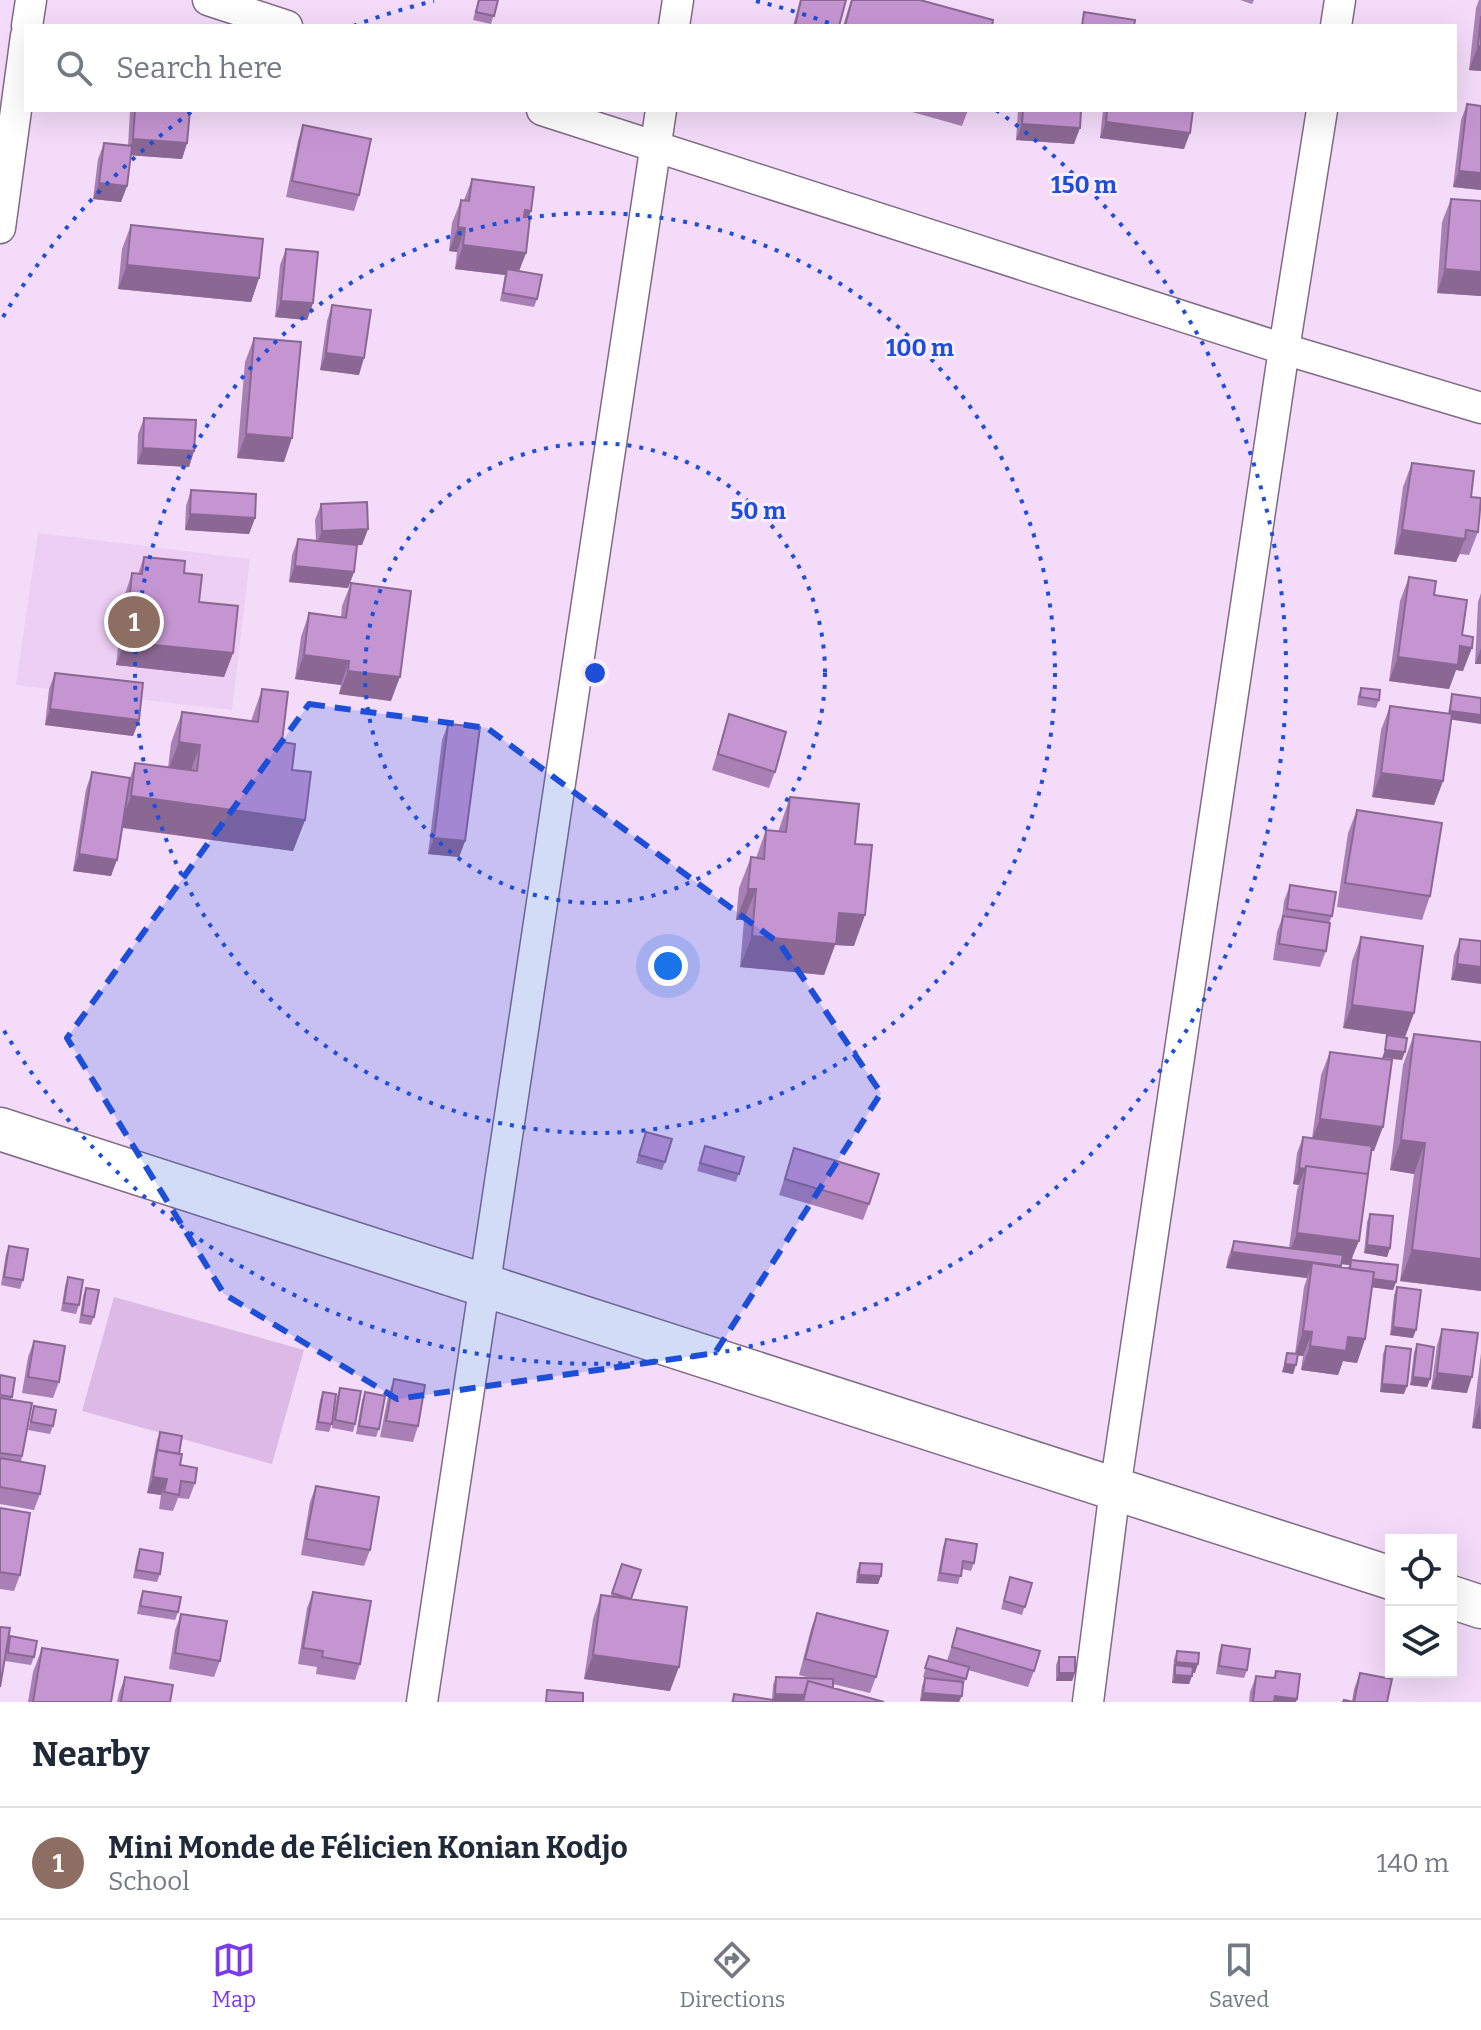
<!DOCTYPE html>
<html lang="en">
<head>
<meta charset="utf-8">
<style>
  :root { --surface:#fff; --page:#f2f2f3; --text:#1f2937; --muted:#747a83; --line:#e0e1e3; --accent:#7c3aed }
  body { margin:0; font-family:Bitter,serif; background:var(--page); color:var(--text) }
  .controls { position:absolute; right:24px; bottom:24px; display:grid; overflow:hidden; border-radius:0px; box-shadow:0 8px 32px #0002 }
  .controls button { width:72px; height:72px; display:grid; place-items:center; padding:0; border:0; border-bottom:2px solid var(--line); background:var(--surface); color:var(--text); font:40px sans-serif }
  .you { position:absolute; left:668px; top:966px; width:28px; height:28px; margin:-20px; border:6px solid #fff; border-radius:50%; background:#1a73e8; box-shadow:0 0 0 12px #1a73e833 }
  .badge { display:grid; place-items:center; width:52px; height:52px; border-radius:50%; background:var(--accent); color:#fff; font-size:26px; font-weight:700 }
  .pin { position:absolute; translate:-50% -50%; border:4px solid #fff; box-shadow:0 2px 8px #0006 }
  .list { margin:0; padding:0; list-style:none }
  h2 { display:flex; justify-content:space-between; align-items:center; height:104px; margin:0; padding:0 32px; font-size:34px }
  h2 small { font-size:26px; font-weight:400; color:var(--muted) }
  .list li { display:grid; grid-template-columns:52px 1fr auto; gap:24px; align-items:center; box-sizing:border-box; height:112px; padding:0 32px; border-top:2px solid var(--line) }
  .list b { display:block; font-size:30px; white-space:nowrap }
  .list p { margin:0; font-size:26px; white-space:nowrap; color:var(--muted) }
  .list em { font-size:26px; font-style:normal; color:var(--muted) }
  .icon { flex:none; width:44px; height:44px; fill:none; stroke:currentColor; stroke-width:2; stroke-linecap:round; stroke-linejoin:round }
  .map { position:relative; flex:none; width:1481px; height:1702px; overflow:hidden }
  .search { position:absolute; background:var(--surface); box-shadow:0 8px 32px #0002; left:24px; right:24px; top:24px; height:88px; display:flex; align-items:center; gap:20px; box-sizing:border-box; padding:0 28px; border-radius:0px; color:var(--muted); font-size:30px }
  .sheet { height:216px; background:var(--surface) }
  nav { display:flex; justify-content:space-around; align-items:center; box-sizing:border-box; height:112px; border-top:2px solid var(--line); background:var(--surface); font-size:22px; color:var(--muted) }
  nav a { display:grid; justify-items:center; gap:4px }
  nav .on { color:var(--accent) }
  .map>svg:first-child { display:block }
  .built { fill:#eccff3 }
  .garden { fill:#ddbae6 }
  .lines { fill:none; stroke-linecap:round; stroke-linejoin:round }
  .street-casing { stroke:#806b85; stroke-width:33 }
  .secondary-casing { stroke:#806b85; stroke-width:45 }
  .street { stroke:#fff; stroke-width:30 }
  .secondary { stroke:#fff; stroke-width:42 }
  .wall { fill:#a980b5; fill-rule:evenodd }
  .shaded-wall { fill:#8a6893 }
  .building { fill:#c595d2; stroke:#8a6893; stroke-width:2 }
  .marked { fill:#1d4ed8; fill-opacity:0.2; stroke:#1d4ed8; stroke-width:6; stroke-dasharray:16 10; stroke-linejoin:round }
  .ring { fill:none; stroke:#1d4ed8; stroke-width:4; stroke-dasharray:4 8 }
  .centre { fill:#1d4ed8; stroke:#fbecfe; stroke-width:4 }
  .ring-label { font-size:24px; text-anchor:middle; font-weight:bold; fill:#1d4ed8; stroke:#fbecfe; stroke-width:6; stroke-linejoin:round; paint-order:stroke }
</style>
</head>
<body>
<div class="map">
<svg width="1481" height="1702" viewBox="0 0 1481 1702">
  <rect width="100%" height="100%" fill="#f3dbf9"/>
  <path class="built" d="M 38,533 L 250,559 L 232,710 L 16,685 Z"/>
  <path class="garden" d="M 114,1297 L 304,1350 L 272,1464 L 82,1411 Z"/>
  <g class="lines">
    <g class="street-casing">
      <path id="street" d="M 208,0 L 287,26
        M 27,26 L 31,0
        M 674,26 L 678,0
        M 1336,26 L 1340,0
        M 542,110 L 1284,349 L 1481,408
        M 0,228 L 26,36
        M 422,1702 L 661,110
        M 1088,1702 L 1115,1489 L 1284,349 L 1322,110"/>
    </g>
    <g class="secondary-casing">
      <path id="secondary" d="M 0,1129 L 1391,1578
        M 1451,1597 L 1481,1607"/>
    </g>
    <use href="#street" class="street"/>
    <use href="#secondary" class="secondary"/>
  </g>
  <path class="wall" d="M 478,0 L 498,0 L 491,24 L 473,20 Z
    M 800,0 L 846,0 L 839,26 L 793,26 Z
    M 851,0 L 920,0 L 992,26 L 843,26 Z
    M 1240,0 L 1254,0 L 1252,4 Z
    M 1479,0 L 1481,0 L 1481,71 L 1469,70 L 1476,8 Z
    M 1467,104 L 1481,190 L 1453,187 L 1461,120 Z
    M 130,110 L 190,110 L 187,143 L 182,159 L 131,155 L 127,186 L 121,202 L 93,199 L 98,159 L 104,143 L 128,146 Z
    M 905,110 L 968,110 L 962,126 Z
    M 1018,110 L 1081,110 L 1074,144 L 1016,140 Z
    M 1103,110 L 1193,110 L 1184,149 L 1100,138 Z
    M 303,125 L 359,195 L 354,211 L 286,197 L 298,141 Z
    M 472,179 L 528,217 L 526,253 L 519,271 L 537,299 L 534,307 L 500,301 L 505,275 L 455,269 L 457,252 L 449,251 L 452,223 L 461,200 L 464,200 Z
    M 1451,199 L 1481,201 L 1481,296 L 1437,293 L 1442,222 Z
    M 131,225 L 259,278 L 251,302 L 118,289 L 122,249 Z
    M 286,249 L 313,303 L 307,320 L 275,317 L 280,265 Z
    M 332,305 L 359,375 L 320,370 L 327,321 Z
    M 254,338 L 284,462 L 237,458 L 245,362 Z
    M 144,418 L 194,451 L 189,467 L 137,464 L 138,434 Z
    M 1412,463 L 1471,497 L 1478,532 L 1469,555 L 1460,554 L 1456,562 L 1394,554 L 1403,487 Z
    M 191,490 L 255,518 L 249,534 L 185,530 L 186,506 Z
    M 321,504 L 368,529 L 362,545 L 354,545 L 354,572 L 348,588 L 289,582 L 292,555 L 298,539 L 316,541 L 315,520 Z
    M 144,557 L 184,573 L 199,602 L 233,653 L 224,677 L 116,665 L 124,597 L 132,573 L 138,574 Z
    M 1409,577 L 1434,595 L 1462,635 L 1463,671 L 1456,670 L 1449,689 L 1389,681 L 1400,601 Z
    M 351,583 L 391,701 L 339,694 L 341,685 L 295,679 L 301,637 L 309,613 L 341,617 L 342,606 Z
    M 1481,593 L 1481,664 L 1475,664 L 1478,602 Z
    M 55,673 L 139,720 L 133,736 L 45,725 L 49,689 Z
    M 1361,688 L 1379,700 L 1376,708 L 1357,705 L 1358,696 Z
    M 262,689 L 292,770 L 305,820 L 293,851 L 122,828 L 111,876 L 73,871 L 86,789 L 92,772 L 130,778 L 135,763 L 168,768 L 171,743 L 182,712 L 251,721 Z
    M 1452,694 L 1451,720 L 1443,781 L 1434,805 L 1372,797 L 1381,730 L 1390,706 L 1448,713 Z
    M 729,714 L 775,772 L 769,788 L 712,770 Z
    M 448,724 L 465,841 L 459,857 L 428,854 L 442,740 Z
    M 790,797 L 855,844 L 854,946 L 835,945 L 824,975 L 740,967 L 744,920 L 736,920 L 739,888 L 751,857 L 756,858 L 766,830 L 778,832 Z
    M 1357,810 L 1430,896 L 1422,920 L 1337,907 L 1348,833 Z
    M 1290,885 L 1332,916 L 1329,923 L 1326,951 L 1320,967 L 1273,960 L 1277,932 L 1282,918 L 1284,901 Z
    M 1361,937 L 1414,1013 L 1405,1037 L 1343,1028 L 1352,961 Z
    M 1460,939 L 1481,941 L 1451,980 L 1454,955 Z
    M 1414,1034 L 1481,1042 L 1481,1291 L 1400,1281 L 1414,1174 L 1390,1170 L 1403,1065 Z
    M 1330,1052 L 1374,1151 L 1371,1151 L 1352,1260 L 1396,1282 L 1393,1290 L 1372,1287 L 1365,1339 L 1357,1363 L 1343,1361 L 1338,1375 L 1301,1370 L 1303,1356 L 1297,1355 L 1293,1374 L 1282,1372 L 1287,1353 L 1295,1354 L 1304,1287 L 1307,1278 L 1226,1268 L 1228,1258 L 1234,1241 L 1289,1248 L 1297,1190 L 1299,1185 L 1293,1184 L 1297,1153 L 1303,1137 L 1312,1138 L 1321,1075 ZM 1341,1264 L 1349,1265 L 1348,1268 L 1341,1267 Z
    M 643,1140 L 665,1162 L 662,1170 L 636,1163 Z
    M 705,1146 L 744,1157 L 736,1182 L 697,1171 Z
    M 794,1148 L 869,1204 L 863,1220 L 779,1195 Z
    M 1370,1214 L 1390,1248 L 1387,1257 L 1364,1253 L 1367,1222 Z
    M 9,1246 L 23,1280 L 20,1289 L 1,1285 L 6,1254 Z
    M 68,1277 L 79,1305 L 76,1314 L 61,1311 L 65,1286 Z
    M 1397,1287 L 1413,1338 L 1390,1335 L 1394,1295 Z
    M 86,1288 L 94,1317 L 91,1325 L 79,1323 L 83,1296 Z
    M 1442,1329 L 1467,1393 L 1431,1389 L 1437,1345 Z
    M 34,1341 L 59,1382 L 53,1398 L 22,1393 L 28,1357 Z
    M 1417,1344 L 1430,1379 L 1427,1387 L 1410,1385 L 1414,1352 Z
    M 1386,1346 L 1404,1394 L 1380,1392 L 1383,1354 Z
    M 1481,1353 L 1481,1429 L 1472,1428 Z
    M 0,1375 L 12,1397 L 11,1399 L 22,1456 L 21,1462 L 40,1494 L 34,1510 L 0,1504 Z
    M 394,1379 L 418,1426 L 413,1442 L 380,1437 L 388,1396 Z
    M 340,1388 L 355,1424 L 353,1432 L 332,1428 L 337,1396 Z
    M 323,1392 L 332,1424 L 329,1432 L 315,1430 L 320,1400 Z
    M 365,1392 L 379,1429 L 376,1437 L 356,1434 L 362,1400 Z
    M 34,1406 L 53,1426 L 50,1434 L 28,1430 Z
    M 160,1432 L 179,1454 L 180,1465 L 195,1483 L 189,1499 L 178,1498 L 173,1511 L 159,1509 L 161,1495 L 147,1493 L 157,1440 Z
    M 316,1486 L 370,1550 L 364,1566 L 301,1555 L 310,1502 Z
    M 0,1508 L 20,1575 L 14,1591 L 0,1589 Z
    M 946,1539 L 974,1563 L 971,1571 L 962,1569 L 958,1584 L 937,1581 L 943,1547 Z
    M 140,1549 L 160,1574 L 157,1582 L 133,1578 L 137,1557 Z
    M 860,1563 L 881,1576 L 878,1584 L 856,1583 L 857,1571 Z
    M 622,1564 L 631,1599 L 670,1691 L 584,1679 L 593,1619 L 601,1595 L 611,1596 Z
    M 1010,1577 L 1032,1583 L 1022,1615 L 1001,1609 Z
    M 143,1591 L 178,1612 L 175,1620 L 137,1614 L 140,1599 Z
    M 313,1592 L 360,1664 L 355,1680 L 316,1674 L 317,1667 L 298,1664 L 307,1608 Z
    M 817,1613 L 876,1677 L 870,1693 L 833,1684 L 833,1688 L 884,1702 L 731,1702 L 734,1694 L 772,1700 L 773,1685 L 776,1677 L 811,1678 L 799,1675 L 811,1629 Z
    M 181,1614 L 220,1661 L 214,1677 L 169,1669 L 175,1630 Z
    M 957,1628 L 1034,1671 L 1028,1687 L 968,1670 L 963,1687 L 920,1701 L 922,1686 L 925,1678 L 930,1679 L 923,1677 L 929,1656 L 947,1661 Z
    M 10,1636 L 34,1657 L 31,1665 L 5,1661 L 7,1645 Z
    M 1222,1645 L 1247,1670 L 1244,1678 L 1216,1674 L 1219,1653 Z
    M 42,1648 L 111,1702 L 28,1702 L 33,1672 Z
    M 1177,1651 L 1195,1673 L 1193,1672 L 1189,1684 L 1172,1683 L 1174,1659 Z
    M 1059,1657 L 1075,1673 L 1072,1681 L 1056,1681 L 1056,1665 Z
    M 1276,1671 L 1296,1702 L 1249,1702 L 1250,1692 L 1256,1676 L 1274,1678 Z
    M 1360,1673 L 1387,1702 L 1352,1701 L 1354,1689 Z
    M 125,1677 L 170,1702 L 117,1702 L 119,1693 Z"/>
  <path class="shaded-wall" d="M 1478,46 L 1481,46 L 1481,71 L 1469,70 Z
    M 1106,122 L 1190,133 L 1184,149 L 1100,138 Z
    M 1022,124 L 1080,128 L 1074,144 L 1016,140 Z
    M 133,139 L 187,143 L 182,159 L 127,155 Z
    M 1459,171 L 1481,173 L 1481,190 L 1453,187 Z
    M 99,183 L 127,186 L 121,202 L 93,199 Z
    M 525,210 L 531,211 L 522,235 Z
    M 458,227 L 465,228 L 457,252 L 449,251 Z
    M 463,245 L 526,253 L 517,276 L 507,269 L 505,275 L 455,269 Z
    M 127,265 L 259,278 L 251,302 L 118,289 Z
    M 1445,269 L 1481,272 L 1481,296 L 1437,293 Z
    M 281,301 L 313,303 L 307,320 L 275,317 Z
    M 326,353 L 364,358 L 359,375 L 320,370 Z
    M 246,434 L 292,438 L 284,462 L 237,458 Z
    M 143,448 L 194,451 L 189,467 L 137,464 Z
    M 190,514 L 255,518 L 249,534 L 185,530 Z
    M 368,529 L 362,545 L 316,547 L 322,531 Z
    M 1402,530 L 1465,539 L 1456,562 L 1394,554 Z
    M 295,566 L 354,572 L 348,588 L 289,582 Z
    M 125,642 L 233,653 L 224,677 L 116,665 Z
    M 1460,646 L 1472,648 L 1463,671 L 1456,670 L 1449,689 L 1389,681 L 1398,657 Z
    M 1481,648 L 1481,664 L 1475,664 Z
    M 304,655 L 349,661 L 341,685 L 295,679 Z
    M 348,671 L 400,677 L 391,701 L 339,694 Z
    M 50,709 L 139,720 L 133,736 L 45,725 Z
    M 1450,711 L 1481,715 L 1481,724 L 1447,719 Z
    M 179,742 L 200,745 L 189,776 L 167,773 Z
    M 1381,773 L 1443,781 L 1434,805 L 1372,797 Z
    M 131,796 L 305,820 L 293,851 L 119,827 Z
    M 434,838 L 465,841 L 459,857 L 428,854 Z
    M 79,854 L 117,860 L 111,876 L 73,871 Z
    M 748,889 L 756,889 L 744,920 L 736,920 Z
    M 839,913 L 865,915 L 854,946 L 835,945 L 824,975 L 740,967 L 752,936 Z
    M 1457,964 L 1481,967 L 1481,984 L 1451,980 Z
    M 1352,1005 L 1414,1013 L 1405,1037 L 1343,1028 Z
    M 1385,1050 L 1405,1052 L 1402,1060 L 1382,1058 Z
    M 1320,1119 L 1383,1127 L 1374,1151 L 1311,1142 Z
    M 1401,1140 L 1425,1143 L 1414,1174 L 1390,1170 Z
    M 1299,1168 L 1305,1169 L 1299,1185 L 1293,1184 Z
    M 1297,1233 L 1359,1241 L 1349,1265 L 1288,1257 Z
    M 1367,1245 L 1390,1248 L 1387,1257 L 1364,1253 Z
    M 1412,1250 L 1481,1259 L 1481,1291 L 1400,1281 Z
    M 1232,1252 L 1341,1266 L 1335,1282 L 1312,1263 L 1307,1278 L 1226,1268 Z
    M 1349,1276 L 1396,1282 L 1393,1290 L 1346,1284 Z
    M 1393,1327 L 1416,1330 L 1413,1338 L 1390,1335 Z
    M 1303,1331 L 1312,1332 L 1303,1356 L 1295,1355 Z
    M 1348,1337 L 1365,1339 L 1357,1363 L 1343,1361 L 1338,1375 L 1301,1370 L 1310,1346 Z
    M 1285,1364 L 1296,1365 L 1293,1374 L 1282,1372 Z
    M 1437,1373 L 1472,1377 L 1467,1393 L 1431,1389 Z
    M 1413,1377 L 1430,1379 L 1427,1387 L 1410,1385 Z
    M 1382,1384 L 1407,1386 L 1404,1394 L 1380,1392 Z
    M 1480,1404 L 1481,1429 L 1472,1428 Z
    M 153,1477 L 167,1479 L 161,1495 L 147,1493 Z
    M 859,1575 L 881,1576 L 878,1584 L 856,1583 Z
    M 593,1655 L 679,1667 L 670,1691 L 584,1679 Z
    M 1176,1662 L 1198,1664 L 1195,1673 L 1175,1671 L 1175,1665 L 1173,1670 Z
    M 1059,1673 L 1075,1673 L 1072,1681 L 1056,1681 Z
    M 1175,1675 L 1192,1676 L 1189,1684 L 1172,1683 Z
    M 923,1693 L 962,1696 L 959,1702 L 920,1701 Z
    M 775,1694 L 804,1695 L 801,1702 L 772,1702 Z
    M 1275,1696 L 1297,1699 L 1296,1702 L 1273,1702 Z"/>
  <path class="building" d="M 479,0 L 498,0 L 494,16 L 476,12 Z
    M 801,0 L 846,0 L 839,26 L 795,26 Z
    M 852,0 L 920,0 L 993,20 L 992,26 L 845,26 Z
    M 1084,12 L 1135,20 L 1134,26 L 1082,26 Z
    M 1481,16 L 1481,46 L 1478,46 Z
    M 1467,104 L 1481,106 L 1481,173 L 1459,171 Z
    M 135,110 L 190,110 L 187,143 L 133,139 Z
    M 1023,110 L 1081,110 L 1080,128 L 1022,124 Z
    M 1107,110 L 1193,110 L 1190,133 L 1106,122 Z
    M 303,125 L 371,139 L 359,195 L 292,181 Z
    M 104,143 L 132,146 L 127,186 L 99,183 Z
    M 472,179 L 534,187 L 531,211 L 525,210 L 524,217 L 530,217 L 526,253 L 463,245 L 465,228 L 458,227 L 461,200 L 469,201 Z
    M 1451,199 L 1481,201 L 1481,272 L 1445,269 Z
    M 131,225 L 263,239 L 259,278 L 127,265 Z
    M 286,249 L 318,252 L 313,303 L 281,301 Z
    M 507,269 L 542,275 L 537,299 L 503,293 Z
    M 332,305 L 371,310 L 364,358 L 326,353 Z
    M 254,338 L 301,342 L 292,438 L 246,434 Z
    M 144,418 L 196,420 L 194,451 L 143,448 Z
    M 1412,463 L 1474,471 L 1471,497 L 1481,498 L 1478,532 L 1466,530 L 1465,539 L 1402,530 Z
    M 191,490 L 256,494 L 255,518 L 190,514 Z
    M 367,502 L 368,529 L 322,531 L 321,504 Z
    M 298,539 L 357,545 L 354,572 L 295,566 Z
    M 144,557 L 185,561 L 184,573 L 202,575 L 199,602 L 238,606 L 233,653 L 125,642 L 132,573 L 142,574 Z
    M 1409,577 L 1436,581 L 1434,595 L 1467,600 L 1462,635 L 1473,637 L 1472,648 L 1460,646 L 1458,665 L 1398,657 Z
    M 351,583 L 411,591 L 400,677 L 348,671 L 349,661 L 304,655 L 309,613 L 346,618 Z
    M 55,673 L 143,683 L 139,720 L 50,709 Z
    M 1361,688 L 1380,690 L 1379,700 L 1360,697 Z
    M 262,689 L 288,692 L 282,742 L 295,744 L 292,770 L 311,772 L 305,820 L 131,796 L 135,763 L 197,771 L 200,745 L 179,742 L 182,712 L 258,722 Z
    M 1452,694 L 1481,698 L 1481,715 L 1450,711 Z
    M 1390,706 L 1452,714 L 1443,781 L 1381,773 Z
    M 729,714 L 786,732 L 775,772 L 718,754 Z
    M 448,724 L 480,727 L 465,841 L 434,838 Z
    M 92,772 L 130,778 L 117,860 L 79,854 Z
    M 790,797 L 859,804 L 855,844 L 872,845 L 865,915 L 839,913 L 836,944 L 752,936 L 756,889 L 748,889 L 751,857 L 764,859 L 766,830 L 786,832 Z
    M 1357,810 L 1442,823 L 1430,896 L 1345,883 Z
    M 1290,885 L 1336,892 L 1332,916 L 1287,909 Z
    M 1283,916 L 1330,923 L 1326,951 L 1279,944 Z
    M 1361,937 L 1423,946 L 1414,1013 L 1352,1005 Z
    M 1460,939 L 1481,941 L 1481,967 L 1457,964 Z
    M 1414,1034 L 1481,1042 L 1481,1259 L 1412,1250 L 1425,1143 L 1401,1140 Z
    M 1387,1035 L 1407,1038 L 1405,1052 L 1385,1050 Z
    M 1330,1052 L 1392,1060 L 1383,1127 L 1320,1119 Z
    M 646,1132 L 672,1139 L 665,1162 L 639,1155 Z
    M 1303,1137 L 1372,1146 L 1368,1174 L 1306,1166 L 1305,1169 L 1299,1168 Z
    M 705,1146 L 744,1157 L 739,1174 L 700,1163 Z
    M 794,1148 L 879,1174 L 869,1204 L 785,1179 Z
    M 1306,1166 L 1368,1174 L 1359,1241 L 1297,1233 Z
    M 1370,1214 L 1393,1216 L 1390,1248 L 1367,1245 Z
    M 1234,1241 L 1343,1255 L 1341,1266 L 1232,1252 Z
    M 9,1246 L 28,1249 L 23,1280 L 4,1277 Z
    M 1351,1260 L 1398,1265 L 1396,1282 L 1373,1279 L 1374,1272 L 1350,1269 Z
    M 1312,1263 L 1374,1272 L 1365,1339 L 1348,1337 L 1346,1351 L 1310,1346 L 1312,1332 L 1303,1331 Z
    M 68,1277 L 83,1280 L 79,1305 L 64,1303 Z
    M 1397,1287 L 1421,1290 L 1416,1330 L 1393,1327 Z
    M 86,1288 L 99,1290 L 94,1317 L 82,1315 Z
    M 1442,1329 L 1478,1333 L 1472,1377 L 1437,1373 Z
    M 34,1341 L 65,1346 L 59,1382 L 28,1377 Z
    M 1417,1344 L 1434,1347 L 1430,1379 L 1413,1377 Z
    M 1386,1346 L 1411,1349 L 1407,1386 L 1382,1384 Z
    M 1287,1353 L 1298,1354 L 1296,1365 L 1285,1364 Z
    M 0,1375 L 15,1378 L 12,1397 L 0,1395 Z
    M 394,1379 L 425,1385 L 418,1426 L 386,1421 Z
    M 340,1388 L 361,1391 L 355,1424 L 335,1420 Z
    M 323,1392 L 336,1394 L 332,1424 L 318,1422 Z
    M 365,1392 L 385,1396 L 379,1429 L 359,1426 Z
    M 0,1398 L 32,1403 L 22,1456 L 0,1453 Z
    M 34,1406 L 56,1410 L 53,1426 L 31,1422 Z
    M 160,1432 L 182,1436 L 179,1454 L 157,1450 L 157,1452 Z
    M 157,1450 L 182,1454 L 180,1465 L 197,1468 L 195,1483 L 181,1481 L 179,1495 L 164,1492 L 167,1479 L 153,1477 Z
    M 0,1458 L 45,1466 L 40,1494 L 0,1487 Z
    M 316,1486 L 379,1497 L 370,1550 L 306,1539 Z
    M 0,1508 L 30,1513 L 20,1575 L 0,1572 Z
    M 946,1539 L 977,1544 L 974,1563 L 963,1561 L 961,1576 L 940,1573 Z
    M 140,1549 L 163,1553 L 160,1574 L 136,1570 Z
    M 860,1563 L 882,1564 L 881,1576 L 859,1575 Z
    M 622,1564 L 641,1570 L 631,1599 L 612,1593 Z
    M 1010,1577 L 1032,1583 L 1025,1607 L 1004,1601 Z
    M 143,1591 L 181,1597 L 178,1612 L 140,1606 Z
    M 313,1592 L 371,1601 L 360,1664 L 322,1657 L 323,1651 L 303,1648 Z
    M 601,1595 L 687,1607 L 679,1667 L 593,1655 Z
    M 817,1613 L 888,1631 L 876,1677 L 805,1659 Z
    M 181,1614 L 227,1621 L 220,1661 L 175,1653 Z
    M 0,1627 L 10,1628 L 0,1687 Z
    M 957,1628 L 1040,1651 L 1034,1671 L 952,1647 Z
    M 10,1636 L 37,1641 L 34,1657 L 8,1653 Z
    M 1222,1645 L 1250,1649 L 1247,1670 L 1219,1666 Z
    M 42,1648 L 118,1660 L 111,1702 L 33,1702 Z
    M 1177,1651 L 1199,1653 L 1198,1664 L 1176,1662 Z
    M 929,1656 L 969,1667 L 966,1679 L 925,1668 Z
    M 1059,1657 L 1075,1657 L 1075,1673 L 1059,1673 Z
    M 1175,1665 L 1193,1667 L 1192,1676 L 1175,1675 Z
    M 1276,1671 L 1300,1674 L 1297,1699 L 1275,1696 L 1274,1702 L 1253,1702 L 1256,1676 L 1275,1678 Z
    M 1360,1673 L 1392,1679 L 1387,1702 L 1343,1702 L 1344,1700 L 1354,1702 Z
    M 125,1677 L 173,1685 L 170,1702 L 121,1702 Z
    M 776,1677 L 833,1679 L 833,1688 L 808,1681 L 804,1695 L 775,1694 Z
    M 925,1678 L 963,1682 L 962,1696 L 923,1693 Z
    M 808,1681 L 884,1702 L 803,1702 Z
    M 547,1690 L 583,1693 L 583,1702 L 546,1702 Z
    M 734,1694 L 787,1702 L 733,1702 Z"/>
  <path class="marked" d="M 309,704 L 487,728 L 780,944 L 881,1093 L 715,1353 L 397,1399 L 224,1294 L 67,1038 Z"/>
  <g class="ring">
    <circle cx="595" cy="673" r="230"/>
    <circle cx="595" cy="673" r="460"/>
    <path d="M3 317A691 691 0 0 1 194 110M353 26A691 691 0 0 1 434 1M756 1A691 691 0 0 1 837 26M996 110A691 691 0 1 1 3 1029"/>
  </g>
  <circle cx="595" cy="673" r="12" class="centre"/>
  <g class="ring-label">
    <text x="1084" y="193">150 m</text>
    <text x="920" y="356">100 m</text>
    <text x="758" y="519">50 m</text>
  </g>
</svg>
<div class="controls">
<button><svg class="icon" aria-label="locate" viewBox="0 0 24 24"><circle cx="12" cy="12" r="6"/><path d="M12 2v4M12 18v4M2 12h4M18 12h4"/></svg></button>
<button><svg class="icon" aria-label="layers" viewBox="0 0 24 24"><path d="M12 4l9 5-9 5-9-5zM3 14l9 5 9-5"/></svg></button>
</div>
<div class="you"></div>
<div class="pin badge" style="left:134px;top:622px;background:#8d6e63">1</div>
<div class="search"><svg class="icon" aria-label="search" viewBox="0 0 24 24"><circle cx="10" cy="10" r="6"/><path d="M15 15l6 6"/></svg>Search here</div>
</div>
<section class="sheet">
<h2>Nearby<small></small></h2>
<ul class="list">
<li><span class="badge" style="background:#8d6e63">1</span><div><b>Mini Monde de Félicien Konian Kodjo</b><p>School</p></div><em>140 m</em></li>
</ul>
</section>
<nav>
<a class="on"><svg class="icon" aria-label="map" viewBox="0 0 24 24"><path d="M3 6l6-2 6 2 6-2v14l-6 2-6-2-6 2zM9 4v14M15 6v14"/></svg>Map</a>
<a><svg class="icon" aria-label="directions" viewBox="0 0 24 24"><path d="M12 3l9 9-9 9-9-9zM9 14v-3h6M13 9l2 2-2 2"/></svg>Directions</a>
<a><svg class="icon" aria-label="saved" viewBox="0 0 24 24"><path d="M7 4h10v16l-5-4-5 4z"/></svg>Saved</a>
</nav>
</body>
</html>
